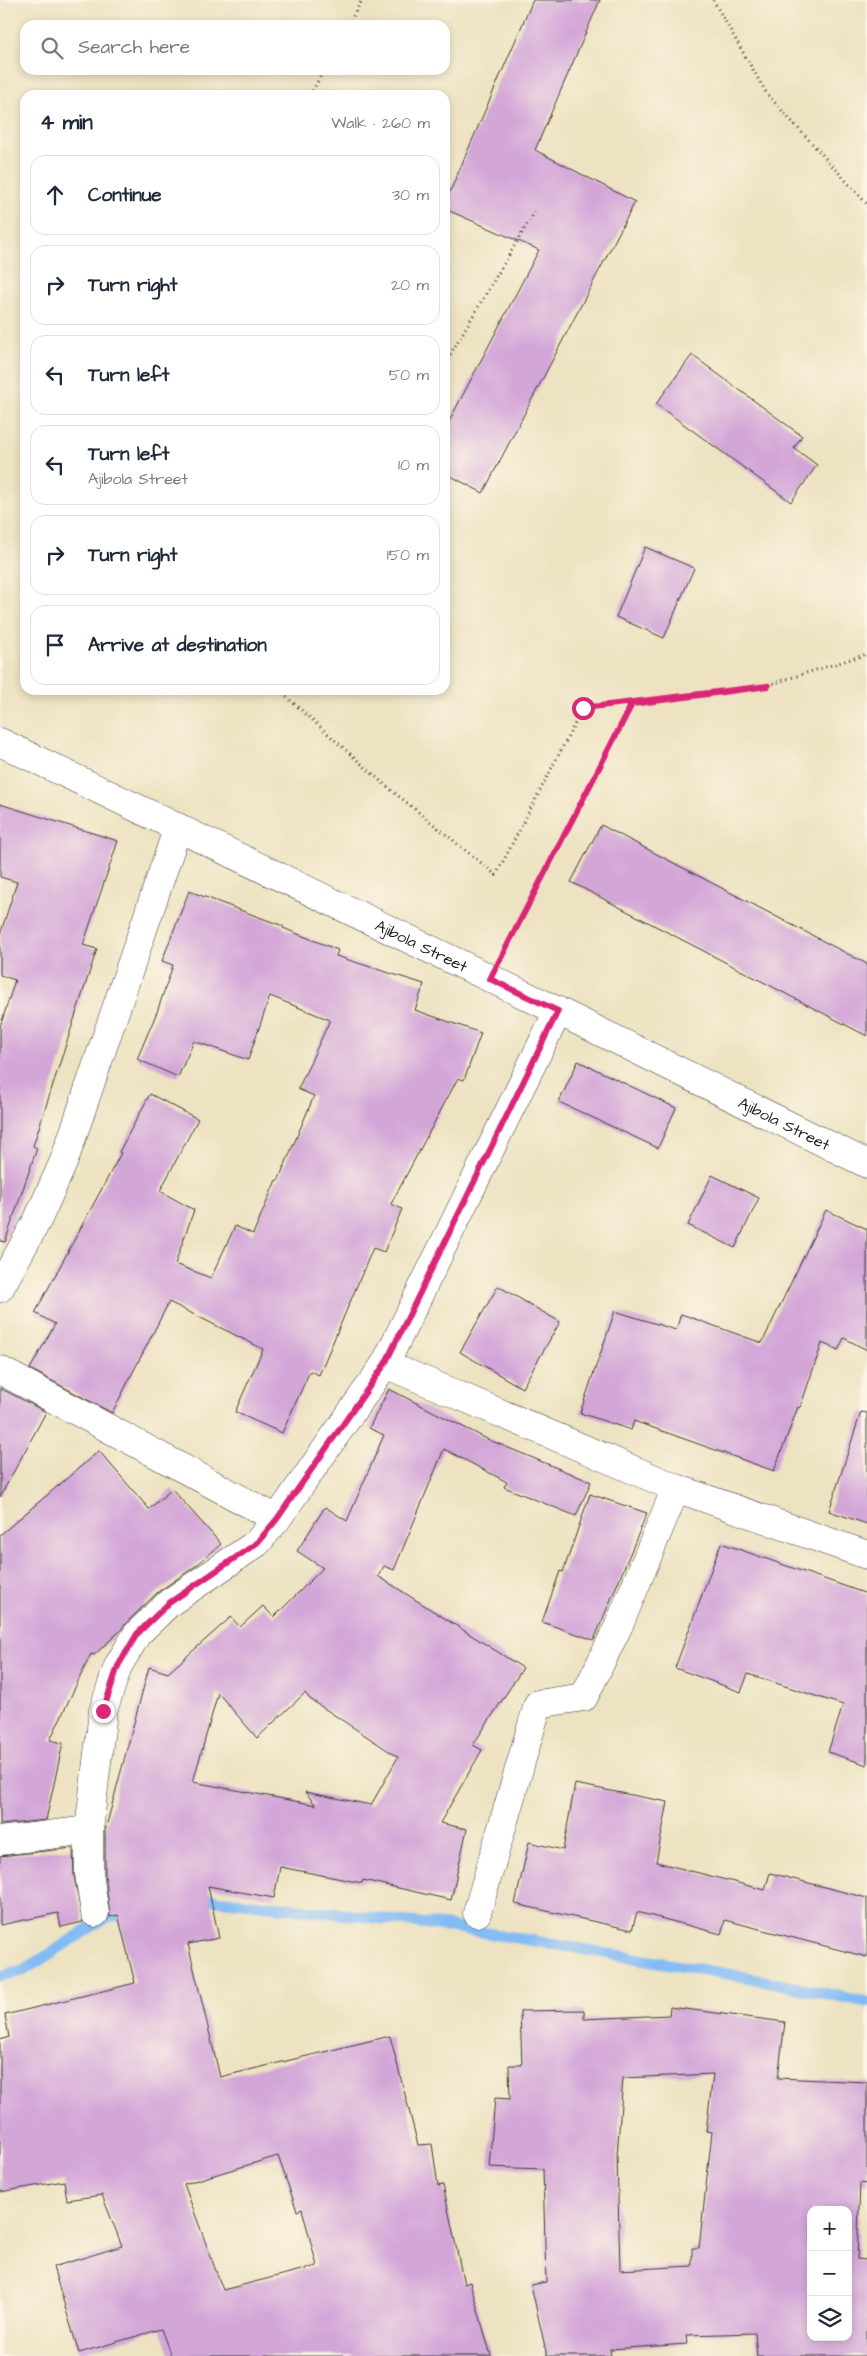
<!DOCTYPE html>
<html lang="en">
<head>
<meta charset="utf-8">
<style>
  :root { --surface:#fff; --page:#f6f6f7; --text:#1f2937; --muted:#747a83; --line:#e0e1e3 }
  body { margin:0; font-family:"Architects Daughter",sans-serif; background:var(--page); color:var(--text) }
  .controls { position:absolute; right:15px; bottom:15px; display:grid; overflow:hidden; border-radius:10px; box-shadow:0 2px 8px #0003 }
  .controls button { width:45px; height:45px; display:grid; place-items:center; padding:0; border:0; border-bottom:1px solid var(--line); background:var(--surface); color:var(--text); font:25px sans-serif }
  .stop { position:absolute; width:15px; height:15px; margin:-11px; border:4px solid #db2777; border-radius:50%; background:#fff }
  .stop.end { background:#db2777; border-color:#fff; box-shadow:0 1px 5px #0008 }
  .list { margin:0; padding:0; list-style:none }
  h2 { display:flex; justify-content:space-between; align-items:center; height:65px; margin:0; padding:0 20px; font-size:21px }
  h2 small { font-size:16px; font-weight:400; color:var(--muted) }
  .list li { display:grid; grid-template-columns:32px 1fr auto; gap:15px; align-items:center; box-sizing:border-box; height:80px; margin:0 10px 10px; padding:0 10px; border:1px solid var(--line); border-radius:15px }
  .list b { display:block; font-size:19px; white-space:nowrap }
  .list p { margin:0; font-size:16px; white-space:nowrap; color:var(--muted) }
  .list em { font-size:16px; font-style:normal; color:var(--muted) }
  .icon { flex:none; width:28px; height:28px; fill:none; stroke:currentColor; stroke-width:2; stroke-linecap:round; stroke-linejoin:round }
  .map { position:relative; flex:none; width:867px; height:2356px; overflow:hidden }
  .search { position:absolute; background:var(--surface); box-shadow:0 2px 8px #0003; left:20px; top:20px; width:430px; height:55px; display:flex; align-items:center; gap:12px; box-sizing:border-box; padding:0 18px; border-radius:15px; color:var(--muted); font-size:19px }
  .panel { position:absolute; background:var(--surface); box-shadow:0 2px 8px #0003; left:20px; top:90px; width:430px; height:605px; border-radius:15px }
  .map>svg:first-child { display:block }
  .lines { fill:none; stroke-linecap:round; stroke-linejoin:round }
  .stream { stroke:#83bcf4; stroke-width:11 }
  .building { fill:#d3a6d8; fill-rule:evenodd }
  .street-casing { stroke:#3b3a35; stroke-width:29 }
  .path { stroke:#3b3a35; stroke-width:3; stroke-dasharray:1 4; stroke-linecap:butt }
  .street { stroke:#fff; stroke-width:28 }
  .route { stroke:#db2777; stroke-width:6 }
  .labels { text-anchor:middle; stroke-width:4; stroke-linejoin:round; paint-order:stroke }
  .street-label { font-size:16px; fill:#1c1c1c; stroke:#fcf5e5 }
</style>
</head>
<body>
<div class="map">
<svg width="867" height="2356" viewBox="0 0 867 2356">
  <rect width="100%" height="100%" fill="#fcf5e5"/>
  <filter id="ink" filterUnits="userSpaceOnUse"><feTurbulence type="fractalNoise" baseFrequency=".02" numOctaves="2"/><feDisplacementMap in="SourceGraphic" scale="10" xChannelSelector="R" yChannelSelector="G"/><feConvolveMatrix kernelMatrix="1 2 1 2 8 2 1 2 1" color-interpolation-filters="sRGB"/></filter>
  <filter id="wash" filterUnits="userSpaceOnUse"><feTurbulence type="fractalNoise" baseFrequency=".0096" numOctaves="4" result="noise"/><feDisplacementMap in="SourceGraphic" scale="20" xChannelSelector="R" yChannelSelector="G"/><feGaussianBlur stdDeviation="1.12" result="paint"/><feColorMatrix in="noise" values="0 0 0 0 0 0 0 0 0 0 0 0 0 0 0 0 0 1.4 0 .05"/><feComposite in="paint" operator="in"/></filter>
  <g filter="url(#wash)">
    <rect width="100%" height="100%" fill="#ede2c1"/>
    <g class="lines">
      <path class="stream" d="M 197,1901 L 208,1899 L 446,1926 L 745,1977 L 867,2002
        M 0,1976 L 23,1971 L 107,1917 L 132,1913"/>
    </g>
    <g id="blocks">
      <path class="building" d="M 533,0 L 600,0 L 535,150 L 635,202 L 483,493 L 445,473 L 445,429 L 539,250 L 445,209 L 445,203 Z
        M 692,355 L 802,436 L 794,448 L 817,465 L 791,502 L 656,404 Z
        M 645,547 L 694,568 L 664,638 L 616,617 Z
        M 0,804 L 118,841 L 83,945 L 97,949 L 33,1146 L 37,1148 L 5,1242 L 0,1241 L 0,1027 L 15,980 L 0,975 L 0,935 L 17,882 L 0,877 Z
        M 601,825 L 867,964 L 867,1036 L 571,882 Z
        M 189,891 L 283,926 L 283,928 L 338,950 L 336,956 L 424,984 L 415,1010 L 481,1033 L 464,1080 L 458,1078 L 391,1204 L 402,1209 L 384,1252 L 373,1248 L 319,1375 L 310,1371 L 282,1433 L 235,1412 L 263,1349 L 169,1302 L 112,1413 L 30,1369 L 55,1324 L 35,1313 L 121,1153 L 119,1152 L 150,1094 L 198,1119 L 160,1191 L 194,1210 L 175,1264 L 211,1278 L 235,1226 L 253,1234 L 276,1180 L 278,1181 L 314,1096 L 298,1089 L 330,1020 L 270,996 L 248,1060 L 194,1041 L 178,1077 L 137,1059 L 157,1012 L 173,965 L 162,961 Z
        M 578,1061 L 676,1108 L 658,1148 L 559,1102 Z
        M 712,1175 L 759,1198 L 735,1248 L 688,1225 Z
        M 826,1210 L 867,1229 L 867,1350 L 844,1338 L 838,1350 L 822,1343 L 800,1408 L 798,1407 L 774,1471 L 634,1421 L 631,1430 L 580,1413 L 615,1311 L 676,1330 L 681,1314 L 762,1343 Z
        M 498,1286 L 560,1322 L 522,1388 L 460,1352 Z
        M 0,1388 L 46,1412 L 0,1497 Z
        M 389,1389 L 487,1439 L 591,1482 L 576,1516 L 504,1487 L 507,1482 L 444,1449 L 394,1570 L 384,1566 L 378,1576 L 523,1668 L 473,1745 L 482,1750 L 440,1823 L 467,1829 L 451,1900 L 363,1880 L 362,1883 L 280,1867 L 274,1898 L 208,1886 L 219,1938 L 188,1944 L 220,2077 L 390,2036 L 418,2145 L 432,2144 L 438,2186 L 443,2185 L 464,2284 L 470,2282 L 491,2356 L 171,2356 L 161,2329 L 79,2353 L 53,2267 L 122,2246 L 102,2195 L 67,2200 L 64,2181 L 0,2192 L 0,2040 L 9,2037 L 5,2015 L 135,1983 L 118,1915 L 110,1917 L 105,1873 L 105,1831 L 149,1667 L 168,1673 L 231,1617 L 240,1627 L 263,1606 L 274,1617 L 323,1568 L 297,1551 L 325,1507 L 347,1521 L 384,1435 L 369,1428 ZM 218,1693 L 257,1738 L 305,1693 L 310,1699 L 398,1757 L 371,1805 L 305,1792 L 316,1805 L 193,1782 ZM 278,2156 L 297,2211 L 302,2209 L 317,2266 L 223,2290 L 184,2184 Z
        M 861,1412 L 867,1413 L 867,1524 L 829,1511 Z
        M 99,1451 L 149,1509 L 172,1489 L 221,1544 L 197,1565 L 158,1592 L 126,1623 L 120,1631 L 94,1655 L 91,1654 L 50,1740 L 63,1743 L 46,1820 L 0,1825 L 0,1535 Z
        M 590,1494 L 647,1513 L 594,1640 L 542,1622 L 560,1571 L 563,1572 Z
        M 721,1543 L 867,1594 L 867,1765 L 828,1752 L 843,1705 L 748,1674 L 741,1692 L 675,1668 Z
        M 575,1784 L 668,1802 L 656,1862 L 765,1890 L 770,1873 L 867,1898 L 867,1957 L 725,1920 L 721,1934 L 637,1912 L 632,1930 L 515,1904 L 529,1842 L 563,1850 Z
        M 73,1848 L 74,1876 L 83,1922 L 61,1927 L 58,1913 L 0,1925 L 0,1856 Z
        M 670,2007 L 785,2022 L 778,2078 L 867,2082 L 867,2184 L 860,2183 L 857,2259 L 867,2260 L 867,2356 L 757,2356 L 755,2333 L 686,2335 L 687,2344 L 610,2349 L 611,2356 L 547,2356 L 531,2285 L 546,2282 L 543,2169 L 489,2167 L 495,2098 L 510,2099 L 509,2065 L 522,2065 L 520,2011 L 584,2010 L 584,2019 L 669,2015 ZM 713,2074 L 706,2131 L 712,2132 L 699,2248 L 692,2248 L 692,2266 L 620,2270 L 617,2156 L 623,2078 ZM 811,2210 L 848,2210 L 848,2337 L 811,2337 Z"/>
    </g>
  </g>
  <g filter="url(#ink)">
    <use href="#blocks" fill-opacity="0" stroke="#3b3a35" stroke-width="1"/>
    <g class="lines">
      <g class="street-casing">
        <g id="street">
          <path id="s1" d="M 0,742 L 558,1011 L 867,1164"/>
          <path d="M 0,1288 L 38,1219 L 64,1161 L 178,827"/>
          <path d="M 385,1364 L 676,1488 L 867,1555"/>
          <path d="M 0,1370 L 277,1519"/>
          <path d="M 0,1841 L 89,1830"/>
          <path d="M 95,1913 L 89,1874 L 89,1830 L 103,1711 L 118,1666 L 137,1634 L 169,1603 L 257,1543 L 277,1519 L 385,1364 L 558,1011"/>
          <path d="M 477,1913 L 538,1704 L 584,1697 L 619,1625 L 676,1488"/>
        </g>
      </g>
      <path class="path" d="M 713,0 L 767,94 L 867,204
        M 348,25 L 362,0
        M 310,95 L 324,70
        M 445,363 L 535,211
        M 279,690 L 385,785 L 496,875 L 583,708 L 768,685 L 867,654
        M 506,948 L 633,704"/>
      <use href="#street" class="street"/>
    </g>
  </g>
  <g class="lines" filter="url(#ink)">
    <path class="route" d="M 103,1711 L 118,1666 L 137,1634 L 169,1603 L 257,1543 L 277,1519 L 385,1364 L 558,1011 L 490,979 L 632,704 L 768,686 L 583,708"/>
  </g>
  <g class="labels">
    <g class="street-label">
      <text dy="6" stroke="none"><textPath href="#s1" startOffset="468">Ajibola Street</textPath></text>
      <text dy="6" stroke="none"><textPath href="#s1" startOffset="872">Ajibola Street</textPath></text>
    </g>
  </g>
</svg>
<div class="controls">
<button>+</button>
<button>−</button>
<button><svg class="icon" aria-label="layers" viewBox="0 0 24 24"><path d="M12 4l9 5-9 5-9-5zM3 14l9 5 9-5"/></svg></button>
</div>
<div class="stop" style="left:583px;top:708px"></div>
<div class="stop end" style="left:103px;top:1711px"></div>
<div class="search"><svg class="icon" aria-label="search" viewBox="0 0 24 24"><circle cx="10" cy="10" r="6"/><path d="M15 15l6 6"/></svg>Search here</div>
<section class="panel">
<h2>4 min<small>Walk · 260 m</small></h2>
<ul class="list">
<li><svg class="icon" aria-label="ahead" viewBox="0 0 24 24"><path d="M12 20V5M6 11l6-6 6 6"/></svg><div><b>Continue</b></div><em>30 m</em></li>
<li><svg class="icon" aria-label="right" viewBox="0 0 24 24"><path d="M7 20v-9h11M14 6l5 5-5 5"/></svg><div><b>Turn right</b></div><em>20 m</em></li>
<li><svg class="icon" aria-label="left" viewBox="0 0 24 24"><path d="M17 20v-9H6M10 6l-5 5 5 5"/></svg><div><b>Turn left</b></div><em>50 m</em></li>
<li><svg class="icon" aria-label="left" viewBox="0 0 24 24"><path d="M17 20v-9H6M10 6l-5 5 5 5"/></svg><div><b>Turn left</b><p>Ajibola Street</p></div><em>10 m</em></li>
<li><svg class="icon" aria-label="right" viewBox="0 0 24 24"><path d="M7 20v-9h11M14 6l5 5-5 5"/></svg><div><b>Turn right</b></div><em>150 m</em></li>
<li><svg class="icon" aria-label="arrive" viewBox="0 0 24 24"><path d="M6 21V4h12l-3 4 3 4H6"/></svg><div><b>Arrive at destination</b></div></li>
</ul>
</section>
</div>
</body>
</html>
